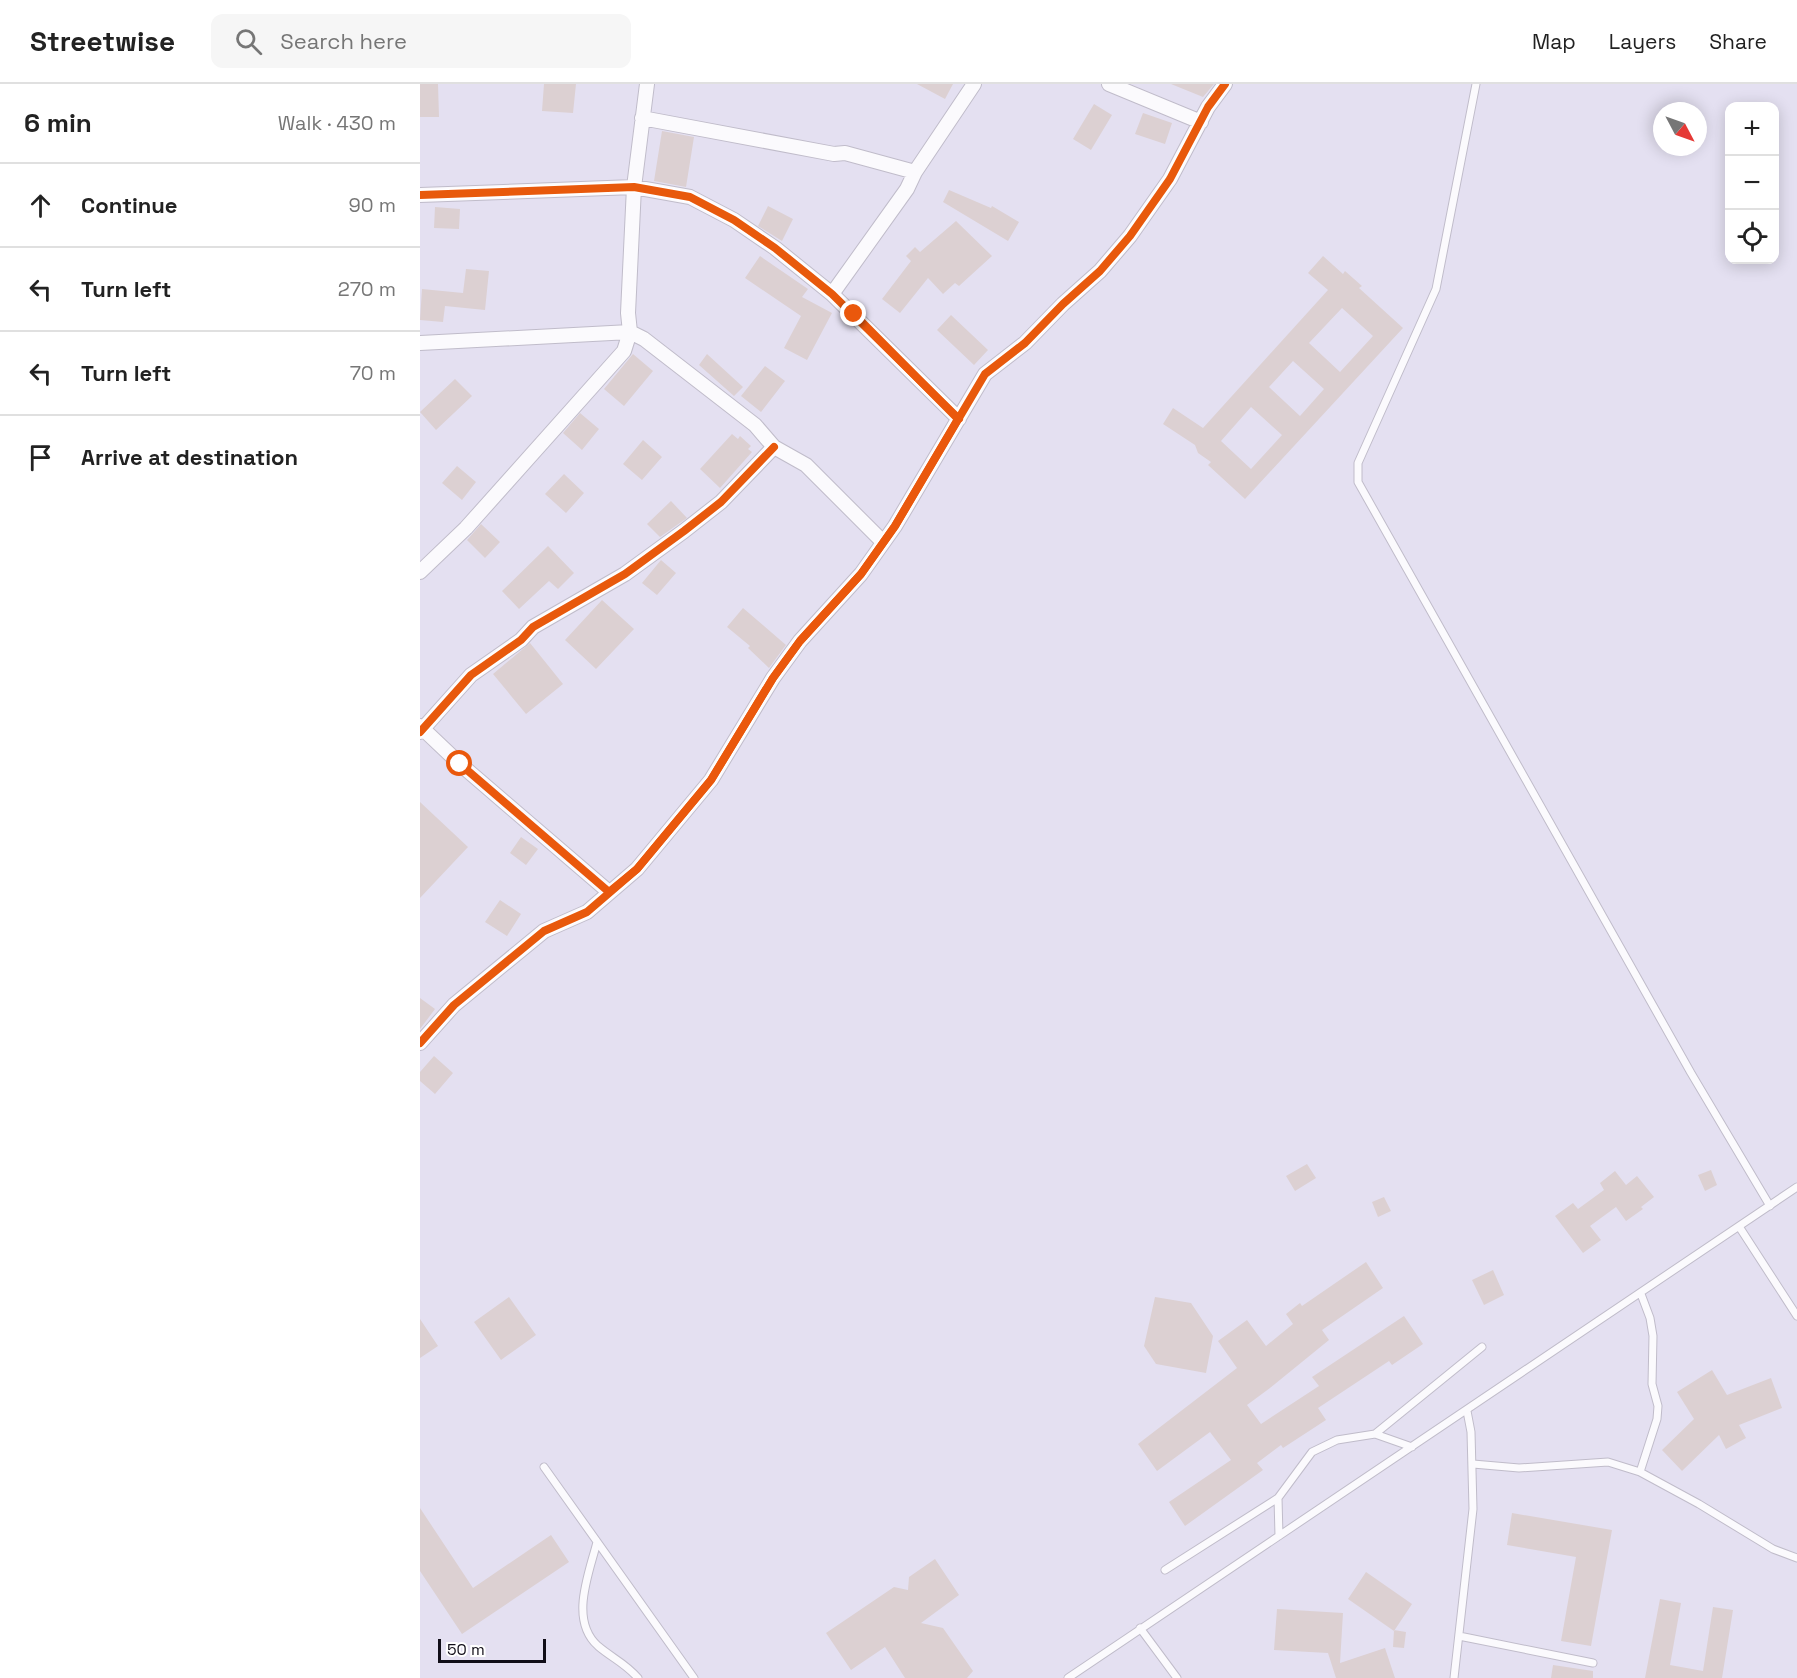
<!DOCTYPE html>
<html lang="en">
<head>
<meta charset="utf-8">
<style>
  :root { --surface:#fff; --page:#f6f6f6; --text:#222; --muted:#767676; --line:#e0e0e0 }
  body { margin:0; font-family:"Space Grotesk",sans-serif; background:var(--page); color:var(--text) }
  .controls { position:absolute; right:18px; top:18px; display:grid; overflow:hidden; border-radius:12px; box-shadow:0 3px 15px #0003 }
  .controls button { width:54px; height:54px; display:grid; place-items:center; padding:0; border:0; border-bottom:2px solid var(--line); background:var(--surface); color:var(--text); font:30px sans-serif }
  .compass { position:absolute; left:1233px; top:18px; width:54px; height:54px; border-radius:50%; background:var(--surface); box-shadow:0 3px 15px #0003; rotate:131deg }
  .scale { position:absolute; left:18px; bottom:15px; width:108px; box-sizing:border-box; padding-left:6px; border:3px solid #110e18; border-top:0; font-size:16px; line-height:21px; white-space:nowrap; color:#110e18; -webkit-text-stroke:4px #fff; paint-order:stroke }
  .stop { position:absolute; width:18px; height:18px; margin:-14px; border:4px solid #ea580c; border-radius:50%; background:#fff }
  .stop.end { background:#ea580c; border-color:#fff; box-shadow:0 2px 6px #0008 }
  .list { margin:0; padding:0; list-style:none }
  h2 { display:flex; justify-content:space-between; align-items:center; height:78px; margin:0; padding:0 24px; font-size:26px }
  h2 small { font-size:20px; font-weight:400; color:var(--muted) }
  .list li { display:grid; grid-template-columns:39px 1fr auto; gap:18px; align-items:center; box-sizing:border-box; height:84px; padding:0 24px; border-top:2px solid var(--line) }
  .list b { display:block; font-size:22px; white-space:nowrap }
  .list em { font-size:20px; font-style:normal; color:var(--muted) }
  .icon { flex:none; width:33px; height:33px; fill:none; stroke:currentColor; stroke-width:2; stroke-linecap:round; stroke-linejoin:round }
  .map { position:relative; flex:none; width:1377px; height:1594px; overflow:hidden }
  header { display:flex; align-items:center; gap:36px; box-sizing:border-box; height:84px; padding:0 30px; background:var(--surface); border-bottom:2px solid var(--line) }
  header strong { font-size:28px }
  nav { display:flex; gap:33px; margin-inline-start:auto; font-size:21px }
  .search { width:420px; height:54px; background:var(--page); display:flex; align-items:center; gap:15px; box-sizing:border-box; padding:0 21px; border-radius:12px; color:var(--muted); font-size:22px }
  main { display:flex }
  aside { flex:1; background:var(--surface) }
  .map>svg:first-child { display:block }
  .building { fill:#dcd0d2; fill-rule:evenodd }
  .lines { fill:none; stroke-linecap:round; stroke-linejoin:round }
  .service-casing { stroke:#c0bcca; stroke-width:9 }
  .minor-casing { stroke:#c0bcca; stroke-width:16 }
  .service { stroke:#fbfafd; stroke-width:7 }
  .minor { stroke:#fbfafd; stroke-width:14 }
  .cycleway-casing { stroke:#fff; stroke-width:11 }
  .cycleway { stroke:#e8590c; stroke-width:8 }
  .route { stroke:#ea580c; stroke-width:8 }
</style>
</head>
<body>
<header>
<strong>Streetwise</strong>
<div class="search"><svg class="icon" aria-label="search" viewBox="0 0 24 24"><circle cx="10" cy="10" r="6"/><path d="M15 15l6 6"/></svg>Search here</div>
<nav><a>Map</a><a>Layers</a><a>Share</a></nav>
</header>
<main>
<aside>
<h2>6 min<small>Walk · 430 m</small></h2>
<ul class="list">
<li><svg class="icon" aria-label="ahead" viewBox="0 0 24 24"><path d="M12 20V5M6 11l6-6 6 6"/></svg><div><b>Continue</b></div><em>90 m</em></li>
<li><svg class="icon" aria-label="left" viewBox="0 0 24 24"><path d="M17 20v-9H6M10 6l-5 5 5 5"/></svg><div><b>Turn left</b></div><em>270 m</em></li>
<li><svg class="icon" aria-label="left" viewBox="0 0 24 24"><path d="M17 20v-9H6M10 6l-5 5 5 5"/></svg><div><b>Turn left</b></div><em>70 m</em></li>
<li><svg class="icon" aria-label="arrive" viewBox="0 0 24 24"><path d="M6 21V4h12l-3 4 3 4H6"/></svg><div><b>Arrive at destination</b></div></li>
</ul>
</aside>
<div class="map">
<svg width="1377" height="1594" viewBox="0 0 1377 1594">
  <rect width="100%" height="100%" fill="#e4e0f1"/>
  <path class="building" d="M 0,0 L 18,0 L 19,33 L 0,33 Z
    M 124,0 L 156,0 L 153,29 L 122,27 Z
    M 497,0 L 533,0 L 525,15 Z
    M 751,0 L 794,0 L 783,13 Z
    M 674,20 L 692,31 L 671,66 L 653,55 Z
    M 723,29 L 752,39 L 745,60 L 715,50 Z
    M 242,47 L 274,53 L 266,103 L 234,97 Z
    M 529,106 L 571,124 L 572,122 L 599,138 L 588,157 L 523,118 Z
    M 348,122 L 373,135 L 362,157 L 338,142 Z
    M 15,123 L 40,125 L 39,145 L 14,144 Z
    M 536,137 L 572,172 L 539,202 L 535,199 L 523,210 L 508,194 L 480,229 L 462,215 L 491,177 L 486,172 L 495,163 L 500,168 Z
    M 340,172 L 388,205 L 382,213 L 412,229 L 387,276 L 364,264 L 381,232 L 325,194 Z
    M 903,172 L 923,190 L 925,187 L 942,202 L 939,204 L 983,244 L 825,415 L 788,381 L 791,378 L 778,369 L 775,361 L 743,340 L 753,324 L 783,344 L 908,206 L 888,189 ZM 922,224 L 953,252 L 920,288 L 889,259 ZM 873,277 L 904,305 L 880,332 L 849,303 ZM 831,323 L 862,351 L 831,385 L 801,357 Z
    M 46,185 L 69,187 L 65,226 L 25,222 L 23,238 L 0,236 L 2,205 L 43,209 Z
    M 531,231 L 568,266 L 554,281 L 517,246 Z
    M 213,270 L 233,287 L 204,322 L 184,305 Z
    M 287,270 L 323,303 L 314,312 L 279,281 Z
    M 345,282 L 365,297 L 341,328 L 321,312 Z
    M 35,295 L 52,312 L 16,346 L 0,328 Z
    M 160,329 L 179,345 L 162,366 L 143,349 Z
    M 312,350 L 318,355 L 320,352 L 331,362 L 328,365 L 332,368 L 300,404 L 280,385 Z
    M 223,356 L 242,373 L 222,396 L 203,380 Z
    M 37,382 L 56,398 L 42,416 L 22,399 Z
    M 144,390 L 164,409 L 146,429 L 125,410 Z
    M 251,417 L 267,434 L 240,453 L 227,440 Z
    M 61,440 L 80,458 L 65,474 L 47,456 Z
    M 128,462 L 154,489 L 138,505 L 129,497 L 99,525 L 82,507 Z
    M 241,476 L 256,489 L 237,511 L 222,499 Z
    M 182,516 L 214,545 L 176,585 L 145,556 Z
    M 323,524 L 366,561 L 349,584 L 328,564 L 330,562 L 307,543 Z
    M 110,559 L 143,600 L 106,630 L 73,590 Z
    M 0,718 L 48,763 L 0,814 Z
    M 101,753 L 118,765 L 106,781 L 90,769 Z
    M 80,816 L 101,830 L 87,852 L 65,838 Z
    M 0,914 L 15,925 L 0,945 Z
    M 14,972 L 33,989 L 15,1010 L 0,997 L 0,988 Z
    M 887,1080 L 896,1094 L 875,1107 L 866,1092 Z
    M 1291,1086 L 1297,1101 L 1285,1107 L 1278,1091 Z
    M 1195,1087 L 1206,1101 L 1217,1092 L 1234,1113 L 1221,1123 L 1223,1125 L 1206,1137 L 1196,1123 L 1170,1142 L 1181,1156 L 1163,1169 L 1135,1132 L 1153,1119 L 1158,1125 L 1184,1106 L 1180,1099 Z
    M 964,1113 L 971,1127 L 958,1133 L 952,1118 Z
    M 946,1178 L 963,1204 L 902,1246 L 909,1256 L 850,1304 L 827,1321 L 841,1340 L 899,1302 L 892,1293 L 984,1232 L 1003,1260 L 972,1281 L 969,1277 L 898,1324 L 906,1336 L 863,1364 L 861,1361 L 837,1379 L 843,1386 L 765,1442 L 749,1418 L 811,1376 L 790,1348 L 737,1387 L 718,1360 L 817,1284 L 798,1257 L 827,1236 L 846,1262 L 873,1240 L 866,1230 L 880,1219 L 882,1222 Z
    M 1073,1186 L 1084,1211 L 1064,1221 L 1052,1196 Z
    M 89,1213 L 116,1251 L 81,1276 L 54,1238 Z
    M 735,1213 L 771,1219 L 793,1252 L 786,1289 L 736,1280 L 724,1262 Z
    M 0,1235 L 18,1262 L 0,1274 Z
    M 1292,1286 L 1307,1311 L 1351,1294 L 1362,1324 L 1319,1341 L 1326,1354 L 1306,1365 L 1299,1351 L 1262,1387 L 1242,1366 L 1274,1335 L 1257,1308 Z
    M 0,1424 L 53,1504 L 131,1451 L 149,1478 L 42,1550 L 0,1487 Z
    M 1092,1429 L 1192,1446 L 1171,1562 L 1141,1557 L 1156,1473 L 1087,1461 Z
    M 515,1475 L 539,1511 L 501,1539 L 523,1544 L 553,1587 L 547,1594 L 485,1594 L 465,1563 L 431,1586 L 406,1549 L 474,1503 L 488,1506 L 489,1493 Z
    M 946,1488 L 992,1520 L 974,1547 L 928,1515 Z
    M 1240,1515 L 1261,1519 L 1250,1581 L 1283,1587 L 1293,1523 L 1313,1526 L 1302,1594 L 1225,1594 Z
    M 857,1525 L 923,1529 L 920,1579 L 965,1564 L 975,1594 L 916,1594 L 908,1569 L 854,1566 Z
    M 974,1546 L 986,1548 L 984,1564 L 973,1563 Z
    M 1133,1581 L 1173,1587 L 1173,1594 L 1131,1594 Z"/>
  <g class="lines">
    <g class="service-casing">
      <path id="service" d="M 1056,0 L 1016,205 L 938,379 L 938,398 L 1271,989 L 1350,1122
        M 1320,1144 L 1377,1232
        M 955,1350 L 1062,1263
        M 1053,1380 L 1099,1384 L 1188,1378 L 1220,1388 L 1279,1420 L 1353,1465 L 1377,1474
        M 124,1383 L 274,1594
        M 1220,1388 L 1237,1335 L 1238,1322 L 1232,1300 L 1233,1252 L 1230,1234 L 1221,1210
        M 859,1452 L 858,1414 L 892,1368 L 917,1356 L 955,1350 L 992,1363
        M 177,1458 C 169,1490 149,1536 178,1562 C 192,1574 205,1579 218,1594
        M 745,1486 L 858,1414
        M 720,1544 L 757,1594
        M 1039,1552 L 1173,1579
        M 648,1594 L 1377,1103
        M 1034,1594 L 1053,1425 L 1051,1348 L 1047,1327"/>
    </g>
    <g class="minor-casing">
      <path id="minor" d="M 689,0 L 781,38
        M 222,34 L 414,70 L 425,69 L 495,88
        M 0,111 L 214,103 L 270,113 L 314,136 L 355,164 L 412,210 L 539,335
        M 412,210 L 487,105 L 495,88 L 554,0
        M 0,259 L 210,248 L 224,255 L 335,341 L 354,363 L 386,381 L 463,458
        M 0,488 L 46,444 L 204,267 L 210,248 L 208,229 L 214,103 L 227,0
        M 0,642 L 40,680 L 189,808
        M 0,648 L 51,591 L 101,556 L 113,543 L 205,490 L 264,447 L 301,418 L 354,363
        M 0,959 L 34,921 L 124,847 L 167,828 L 217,785 L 291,696 L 353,594 L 380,557 L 441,490 L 475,442 L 565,290 L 605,259 L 643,220 L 680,187 L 710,152 L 750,95 L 788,23 L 805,0"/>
    </g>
    <use href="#service" class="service"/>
    <use href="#minor" class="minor"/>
    <g class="cycleway-casing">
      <path id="cycleway" d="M 0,111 L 214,103 L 270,113 L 314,136 L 355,164 L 412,210 L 539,335
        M 0,648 L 51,591 L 101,556 L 113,543 L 205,490 L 264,447 L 301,418 L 354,363
        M 0,959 L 34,921 L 124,847 L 167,828 L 217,785 L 291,696 L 353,594 L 380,557 L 441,490 L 475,442 L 565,290 L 605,259 L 643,220 L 680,187 L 710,152 L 750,95 L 788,23 L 805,0"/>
    </g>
    <use href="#cycleway" class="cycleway"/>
  </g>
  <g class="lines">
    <path class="route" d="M 40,680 L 189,808 L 217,785 L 291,696 L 353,594 L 380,557 L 441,490 L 475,442 L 538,335 L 434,230"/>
  </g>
</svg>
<div class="controls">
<button>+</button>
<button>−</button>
<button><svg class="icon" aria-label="locate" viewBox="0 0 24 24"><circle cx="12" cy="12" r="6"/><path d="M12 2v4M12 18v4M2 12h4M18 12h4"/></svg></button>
</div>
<svg class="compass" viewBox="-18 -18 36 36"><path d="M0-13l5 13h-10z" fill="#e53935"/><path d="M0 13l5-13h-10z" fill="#767676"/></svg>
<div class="scale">50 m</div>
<div class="stop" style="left:40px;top:680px"></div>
<div class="stop end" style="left:434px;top:230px"></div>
</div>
</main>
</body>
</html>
